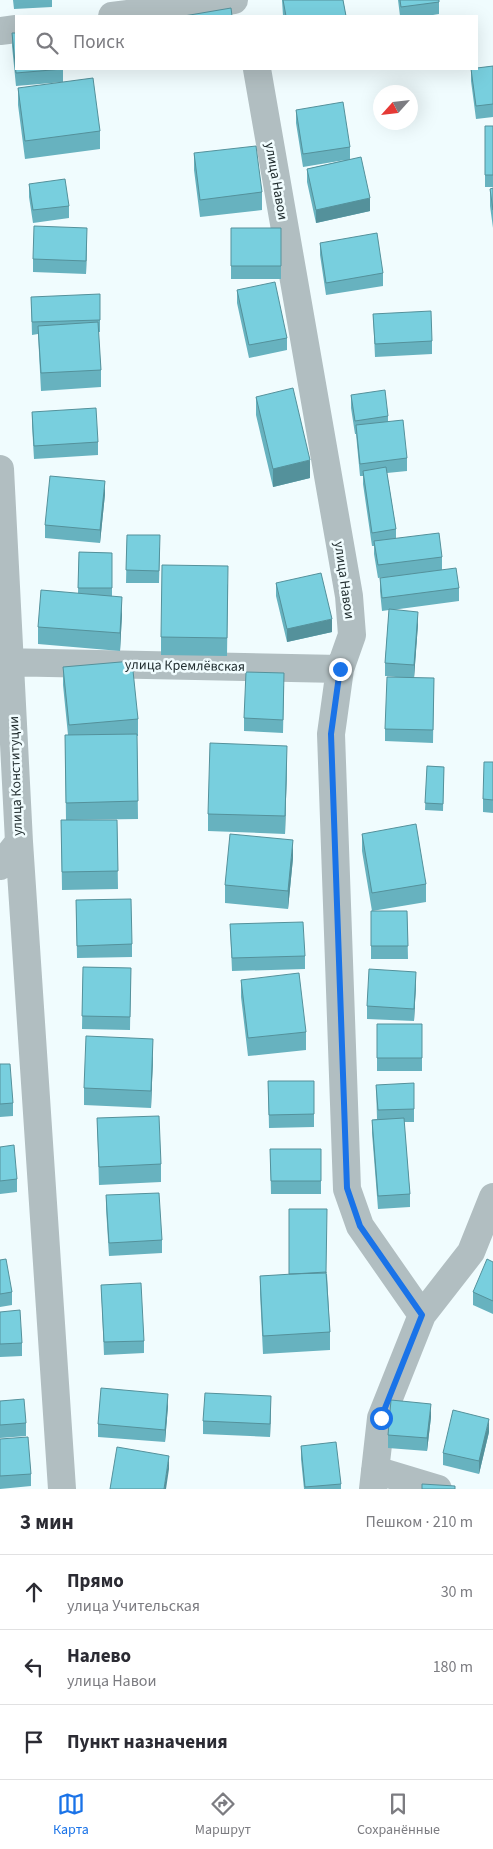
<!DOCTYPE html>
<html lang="ru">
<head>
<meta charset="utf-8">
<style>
  :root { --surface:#fff; --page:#f2f2f3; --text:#2b2b33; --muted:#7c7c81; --line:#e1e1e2; --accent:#1a73e8 }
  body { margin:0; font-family:"Source Sans 3",sans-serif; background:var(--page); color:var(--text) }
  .compass { position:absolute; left:373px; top:85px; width:45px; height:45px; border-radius:50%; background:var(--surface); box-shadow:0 5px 20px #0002; rotate:243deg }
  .stop { position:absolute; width:15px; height:15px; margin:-11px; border:4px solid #1a73e8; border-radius:50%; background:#fff }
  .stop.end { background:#1a73e8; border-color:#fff; box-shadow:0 1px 5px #0008 }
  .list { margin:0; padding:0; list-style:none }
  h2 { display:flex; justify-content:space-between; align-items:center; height:65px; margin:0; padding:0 20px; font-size:21px }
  h2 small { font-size:16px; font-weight:400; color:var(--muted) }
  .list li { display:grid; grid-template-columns:32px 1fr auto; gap:15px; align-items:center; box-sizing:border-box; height:75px; padding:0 20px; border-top:1px solid var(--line) }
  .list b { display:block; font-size:19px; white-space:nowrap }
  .list p { margin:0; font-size:16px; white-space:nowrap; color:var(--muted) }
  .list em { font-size:16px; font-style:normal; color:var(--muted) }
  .icon { flex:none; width:28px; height:28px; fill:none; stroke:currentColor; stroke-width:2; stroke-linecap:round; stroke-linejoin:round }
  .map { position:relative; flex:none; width:493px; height:1489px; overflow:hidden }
  .search { position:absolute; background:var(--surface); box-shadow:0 5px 20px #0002; left:15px; right:15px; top:15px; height:55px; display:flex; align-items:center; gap:12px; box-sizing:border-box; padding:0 18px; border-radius:0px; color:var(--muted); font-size:19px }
  .sheet { height:290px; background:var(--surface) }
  nav { display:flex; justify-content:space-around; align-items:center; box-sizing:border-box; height:70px; border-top:1px solid var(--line); background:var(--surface); font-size:14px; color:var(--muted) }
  nav a { display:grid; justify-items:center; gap:2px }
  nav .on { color:var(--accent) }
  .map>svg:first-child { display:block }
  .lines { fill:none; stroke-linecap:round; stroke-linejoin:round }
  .minor { stroke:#b1bec1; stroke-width:28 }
  .wall { fill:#67b2bf }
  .shaded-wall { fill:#54919b }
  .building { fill:#78cfde; stroke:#54919b }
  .route { stroke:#1a73e8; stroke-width:6 }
  .labels { text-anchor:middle; stroke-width:5; stroke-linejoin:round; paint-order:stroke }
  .street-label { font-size:14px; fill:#222e30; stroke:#f0fcfe }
</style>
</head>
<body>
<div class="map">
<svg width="493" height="1489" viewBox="0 0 493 1489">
  <rect width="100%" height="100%" fill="#f0fcfe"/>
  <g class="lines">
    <path class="minor" d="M 112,16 L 234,0
      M 0,31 L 16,29
      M 257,69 L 349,596 L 352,635 L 340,669 L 331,734 L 347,1189 L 360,1226 L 422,1315
      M 0,469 L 19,842 L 0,866
      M 0,662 L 340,669
      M 19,842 L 62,1489
      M 375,1470 L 438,1489
      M 373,1489 L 381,1418 L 422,1315 L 471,1252 L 493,1197"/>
  </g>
  <path class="wall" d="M 13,0 L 52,0 L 52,7 L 14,9 Z
    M 282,0 L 343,0 L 346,16 L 283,16 Z
    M 398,0 L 439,0 L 439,14 L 427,16 L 400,16 Z
    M 12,33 L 63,69 L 63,82 L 16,86 L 12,46 Z
    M 493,66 L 493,117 L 476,119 L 471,81 L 471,69 Z
    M 18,88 L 100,131 L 100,149 L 25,159 L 18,105 Z
    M 296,110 L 350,147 L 350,159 L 370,211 L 316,223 L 307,182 L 307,169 L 345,160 L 303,167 L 296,123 Z
    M 485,126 L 493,126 L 493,187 L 485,187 Z
    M 194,153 L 262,192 L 262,210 L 200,217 L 194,170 Z
    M 29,184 L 69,206 L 69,218 L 33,223 L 29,197 Z
    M 493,188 L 493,228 L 490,206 L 490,189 Z
    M 231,228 L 281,228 L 281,279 L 231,279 Z
    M 87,241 L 86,274 L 33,272 L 33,259 Z
    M 320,243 L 383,273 L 383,286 L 326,295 L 320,255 Z
    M 237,290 L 287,338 L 287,350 L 249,358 L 237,303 Z
    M 31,297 L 100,320 L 100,332 L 98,332 L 101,370 L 101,387 L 41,391 L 38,334 L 32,335 Z
    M 373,314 L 432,341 L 432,354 L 375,357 Z
    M 351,395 L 388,416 L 388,422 L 407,458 L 407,471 L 387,473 L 396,529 L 396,539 L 442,557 L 442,570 L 459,588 L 459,601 L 392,610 L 418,624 L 414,678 L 434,678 L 433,743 L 385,741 L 385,729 L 407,678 L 385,676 L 385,663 L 389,610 L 382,611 L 380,591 L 380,578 L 398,576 L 378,578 L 374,554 L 374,546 L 372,546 L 363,484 L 363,476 L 360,476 L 356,434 L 355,434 L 351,408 Z
    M 256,397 L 310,478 L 273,487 L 256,415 Z
    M 32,412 L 98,442 L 98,455 L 34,459 L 32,425 Z
    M 105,494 L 100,543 L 45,538 L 45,525 Z
    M 127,535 L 160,548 L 159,583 L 126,583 Z
    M 79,552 L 112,553 L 112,596 L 122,614 L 120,651 L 38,644 L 38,627 L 78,593 Z
    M 276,583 L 332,632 L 287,642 L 276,596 Z
    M 228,584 L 227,656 L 161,655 L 161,637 Z
    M 63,667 L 138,719 L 138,736 L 137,736 L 138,819 L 67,820 L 117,820 L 118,889 L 62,890 L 61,820 L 66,820 L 65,735 L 68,735 L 63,685 Z
    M 284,686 L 283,733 L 244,731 L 244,718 Z
    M 493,762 L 493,813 L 483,812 L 483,799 Z
    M 287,764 L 285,834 L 208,831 L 208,814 Z
    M 427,766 L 444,767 L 443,811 L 425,810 Z
    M 362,834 L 426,884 L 426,902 L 372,911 L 362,851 Z
    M 293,858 L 288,909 L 225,903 L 225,885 Z
    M 76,900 L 132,944 L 132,957 L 77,958 Z
    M 371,911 L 407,911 L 408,959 L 371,959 Z
    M 230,924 L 305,956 L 305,969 L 232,971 Z
    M 83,967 L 131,968 L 130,1030 L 82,1029 Z
    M 241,980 L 306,1032 L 306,1050 L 248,1056 L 241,997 Z
    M 416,984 L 414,1021 L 367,1019 L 367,1006 Z
    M 377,1024 L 422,1024 L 422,1071 L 377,1071 Z
    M 153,1057 L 151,1108 L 84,1105 L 84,1088 Z
    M 0,1064 L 13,1103 L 13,1116 L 0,1117 Z
    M 268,1081 L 314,1114 L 314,1127 L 269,1128 Z
    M 376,1085 L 414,1109 L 414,1122 L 404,1122 L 410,1194 L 410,1207 L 378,1209 L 372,1133 L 372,1120 L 377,1119 Z
    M 97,1118 L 161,1164 L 161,1182 L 99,1185 Z
    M 0,1147 L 17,1179 L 17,1192 L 0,1194 Z
    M 270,1149 L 321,1149 L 321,1194 L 271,1194 Z
    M 106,1195 L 162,1240 L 162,1253 L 109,1256 L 106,1208 Z
    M 0,1260 L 12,1292 L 12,1305 L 0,1307 Z
    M 493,1262 L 493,1314 L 473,1305 L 473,1292 Z
    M 327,1274 L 330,1332 L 330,1350 L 263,1354 L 260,1293 L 260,1276 Z
    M 101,1285 L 144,1341 L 144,1353 L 104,1355 Z
    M 0,1312 L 22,1343 L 22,1356 L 0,1357 Z
    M 0,1401 L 26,1423 L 26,1436 L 0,1438 Z
    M 168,1406 L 165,1442 L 98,1437 L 98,1424 Z
    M 271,1409 L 270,1437 L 203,1434 L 203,1421 Z
    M 431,1417 L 427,1451 L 388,1448 L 388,1435 Z
    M 489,1432 L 479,1474 L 443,1465 L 443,1453 Z
    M 0,1439 L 31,1474 L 31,1486 L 0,1489 Z
    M 301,1446 L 341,1484 L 341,1489 L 304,1489 L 301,1459 Z"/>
  <path class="shaded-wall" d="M 370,198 L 370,211 L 316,223 L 316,210 Z
    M 87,228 L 87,241 L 86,274 L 86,261 Z
    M 310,460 L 310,478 L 273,487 L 273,469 Z
    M 105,481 L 105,494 L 100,543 L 100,530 Z
    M 122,597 L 122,614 L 120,651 L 120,633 Z
    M 418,612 L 418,624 L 414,678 L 414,665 Z
    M 332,619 L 332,632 L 287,642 L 287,629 Z
    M 287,746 L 287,764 L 285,834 L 285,816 Z
    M 293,840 L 293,858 L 288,909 L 288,891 Z
    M 416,972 L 416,984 L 414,1021 L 414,1009 Z
    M 153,1039 L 153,1057 L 151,1108 L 151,1091 Z
    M 168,1394 L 168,1406 L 165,1442 L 165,1430 Z
    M 271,1396 L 271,1409 L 270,1437 L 270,1424 Z
    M 431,1404 L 431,1417 L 427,1451 L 427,1438 Z
    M 489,1419 L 489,1432 L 479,1474 L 479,1461 Z
    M 169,1456 L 169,1469 L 166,1489 L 164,1489 Z"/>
  <path class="building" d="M 283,0 L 343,0 L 346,16 L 286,16 Z
    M 400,0 L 439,0 L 439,2 L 401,7 Z
    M 231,8 L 232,16 L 184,16 Z
    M 12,33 L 16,33 L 16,69 L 63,69 L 16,73 Z
    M 493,66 L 493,104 L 476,106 L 471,69 L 477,69 L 477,68 Z
    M 93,78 L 100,131 L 25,141 L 18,88 Z
    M 343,102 L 350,147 L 303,154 L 296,110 Z
    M 485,126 L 493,126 L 493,175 L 485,175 Z
    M 256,146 L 262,192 L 200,200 L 194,153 Z
    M 361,157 L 370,198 L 316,210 L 307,169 Z
    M 65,179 L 69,206 L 33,210 L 29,184 Z
    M 493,188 L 493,210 L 490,189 Z
    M 34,226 L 87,228 L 86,261 L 33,259 Z
    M 231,228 L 281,228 L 281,266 L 231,266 Z
    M 377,233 L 383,273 L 326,283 L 320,243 Z
    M 275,282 L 287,338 L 249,345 L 237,290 Z
    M 100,294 L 100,320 L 32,322 L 31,297 Z
    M 431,311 L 432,341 L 375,344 L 373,314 Z
    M 98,322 L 101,370 L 41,373 L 38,326 Z
    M 293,388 L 310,460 L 273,469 L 256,397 Z
    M 385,390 L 388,416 L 355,421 L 351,395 Z
    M 96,408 L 98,442 L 34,446 L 32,412 Z
    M 403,420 L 407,458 L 360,464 L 356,425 Z
    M 386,467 L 396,529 L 372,533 L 363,471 Z
    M 50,476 L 105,481 L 100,530 L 45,525 Z
    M 439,533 L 442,557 L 378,565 L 374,541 Z
    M 127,535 L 160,535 L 159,571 L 126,570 Z
    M 79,552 L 112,553 L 112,588 L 78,588 Z
    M 162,565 L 228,566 L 227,638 L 161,637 Z
    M 456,568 L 459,588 L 382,598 L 380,578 Z
    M 321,573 L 332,619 L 287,629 L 276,583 Z
    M 41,590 L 122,597 L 120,633 L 38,627 Z
    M 389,609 L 418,612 L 414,665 L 385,663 Z
    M 132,661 L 138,719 L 69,725 L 63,667 Z
    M 246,672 L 284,673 L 283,720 L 244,718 Z
    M 387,677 L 434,678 L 433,730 L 385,729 Z
    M 137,734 L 138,801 L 66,803 L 65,735 Z
    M 210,743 L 287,746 L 285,816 L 208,814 Z
    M 484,762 L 493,762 L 493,800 L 483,799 Z
    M 427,766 L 444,767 L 443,804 L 425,803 Z
    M 61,820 L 117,820 L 118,871 L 62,872 Z
    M 416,824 L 426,884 L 372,893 L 362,834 Z
    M 230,834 L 293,840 L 288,891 L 225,885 Z
    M 131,899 L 132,944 L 77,946 L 76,900 Z
    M 371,911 L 407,911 L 408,946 L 371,946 Z
    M 303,922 L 305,956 L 232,958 L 230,924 Z
    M 83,967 L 131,968 L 130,1017 L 82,1016 Z
    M 369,969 L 416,972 L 414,1009 L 367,1006 Z
    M 299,973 L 306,1032 L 248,1038 L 241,980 Z
    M 377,1024 L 422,1024 L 422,1058 L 377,1058 Z
    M 86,1036 L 153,1039 L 151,1091 L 84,1088 Z
    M 0,1064 L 10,1064 L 13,1103 L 0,1104 Z
    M 268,1081 L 314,1081 L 314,1114 L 269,1115 Z
    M 414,1083 L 414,1109 L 378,1110 L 376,1085 Z
    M 159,1116 L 161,1164 L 99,1167 L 97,1118 Z
    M 404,1118 L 410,1194 L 378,1196 L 372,1120 Z
    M 14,1145 L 17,1179 L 0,1181 L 0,1147 Z
    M 270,1149 L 321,1149 L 321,1181 L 271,1181 Z
    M 159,1193 L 162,1240 L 109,1243 L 106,1195 Z
    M 289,1209 L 327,1209 L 326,1273 L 289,1274 Z
    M 6,1259 L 12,1292 L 0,1294 L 0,1260 Z
    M 487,1259 L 493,1262 L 493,1301 L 473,1292 Z
    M 326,1272 L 330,1332 L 263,1336 L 260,1276 Z
    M 141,1283 L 144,1341 L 104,1342 L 101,1285 Z
    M 20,1310 L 22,1343 L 0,1344 L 0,1312 Z
    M 101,1388 L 168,1394 L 165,1430 L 98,1424 Z
    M 205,1393 L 271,1396 L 270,1424 L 203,1421 Z
    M 24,1399 L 26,1423 L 0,1425 L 0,1401 Z
    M 391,1400 L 431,1404 L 427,1438 L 388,1435 Z
    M 453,1410 L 489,1419 L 479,1461 L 443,1453 Z
    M 28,1437 L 31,1474 L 0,1476 L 0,1439 Z
    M 336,1442 L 341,1484 L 305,1487 L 301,1446 Z
    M 117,1447 L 169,1456 L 164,1489 L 110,1489 Z
    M 422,1484 L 455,1486 L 455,1489 L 422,1489 Z"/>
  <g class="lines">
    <path class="route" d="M 340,669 L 331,734 L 347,1188 L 360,1226 L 422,1315 L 381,1418"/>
  </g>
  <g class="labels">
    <g class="street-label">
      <text transform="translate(277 181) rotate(80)" y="5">улица Навои</text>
      <text transform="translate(345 580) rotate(82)" y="5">улица Навои</text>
      <text transform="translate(185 665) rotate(1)" y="5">улица Кремлёвская</text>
      <text transform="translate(15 776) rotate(-92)" y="5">улица Конституции</text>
    </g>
  </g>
</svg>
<svg class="compass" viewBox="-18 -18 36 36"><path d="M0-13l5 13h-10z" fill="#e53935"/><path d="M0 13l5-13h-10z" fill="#7c7c81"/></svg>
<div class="stop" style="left:381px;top:1418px"></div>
<div class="stop end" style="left:340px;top:669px"></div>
<div class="search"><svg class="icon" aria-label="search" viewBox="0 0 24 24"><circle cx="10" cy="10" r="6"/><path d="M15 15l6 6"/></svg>Поиск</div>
</div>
<section class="sheet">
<h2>3 мин<small>Пешком · 210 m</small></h2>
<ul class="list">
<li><svg class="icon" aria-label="ahead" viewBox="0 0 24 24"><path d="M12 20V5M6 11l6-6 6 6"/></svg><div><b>Прямо</b><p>улица Учительская</p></div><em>30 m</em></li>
<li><svg class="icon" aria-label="left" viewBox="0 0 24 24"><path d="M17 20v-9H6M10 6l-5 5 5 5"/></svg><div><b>Налево</b><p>улица Навои</p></div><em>180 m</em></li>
<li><svg class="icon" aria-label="arrive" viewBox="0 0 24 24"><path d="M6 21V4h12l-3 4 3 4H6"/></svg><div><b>Пункт назначения</b></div></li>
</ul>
</section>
<nav>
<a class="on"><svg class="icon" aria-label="map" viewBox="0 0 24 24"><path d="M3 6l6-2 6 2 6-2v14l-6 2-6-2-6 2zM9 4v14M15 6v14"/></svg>Карта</a>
<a><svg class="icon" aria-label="directions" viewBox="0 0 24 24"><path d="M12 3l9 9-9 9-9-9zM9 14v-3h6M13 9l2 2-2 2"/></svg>Маршрут</a>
<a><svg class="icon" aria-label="saved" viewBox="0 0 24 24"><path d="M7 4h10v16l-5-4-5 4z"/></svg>Сохранённые</a>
</nav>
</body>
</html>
